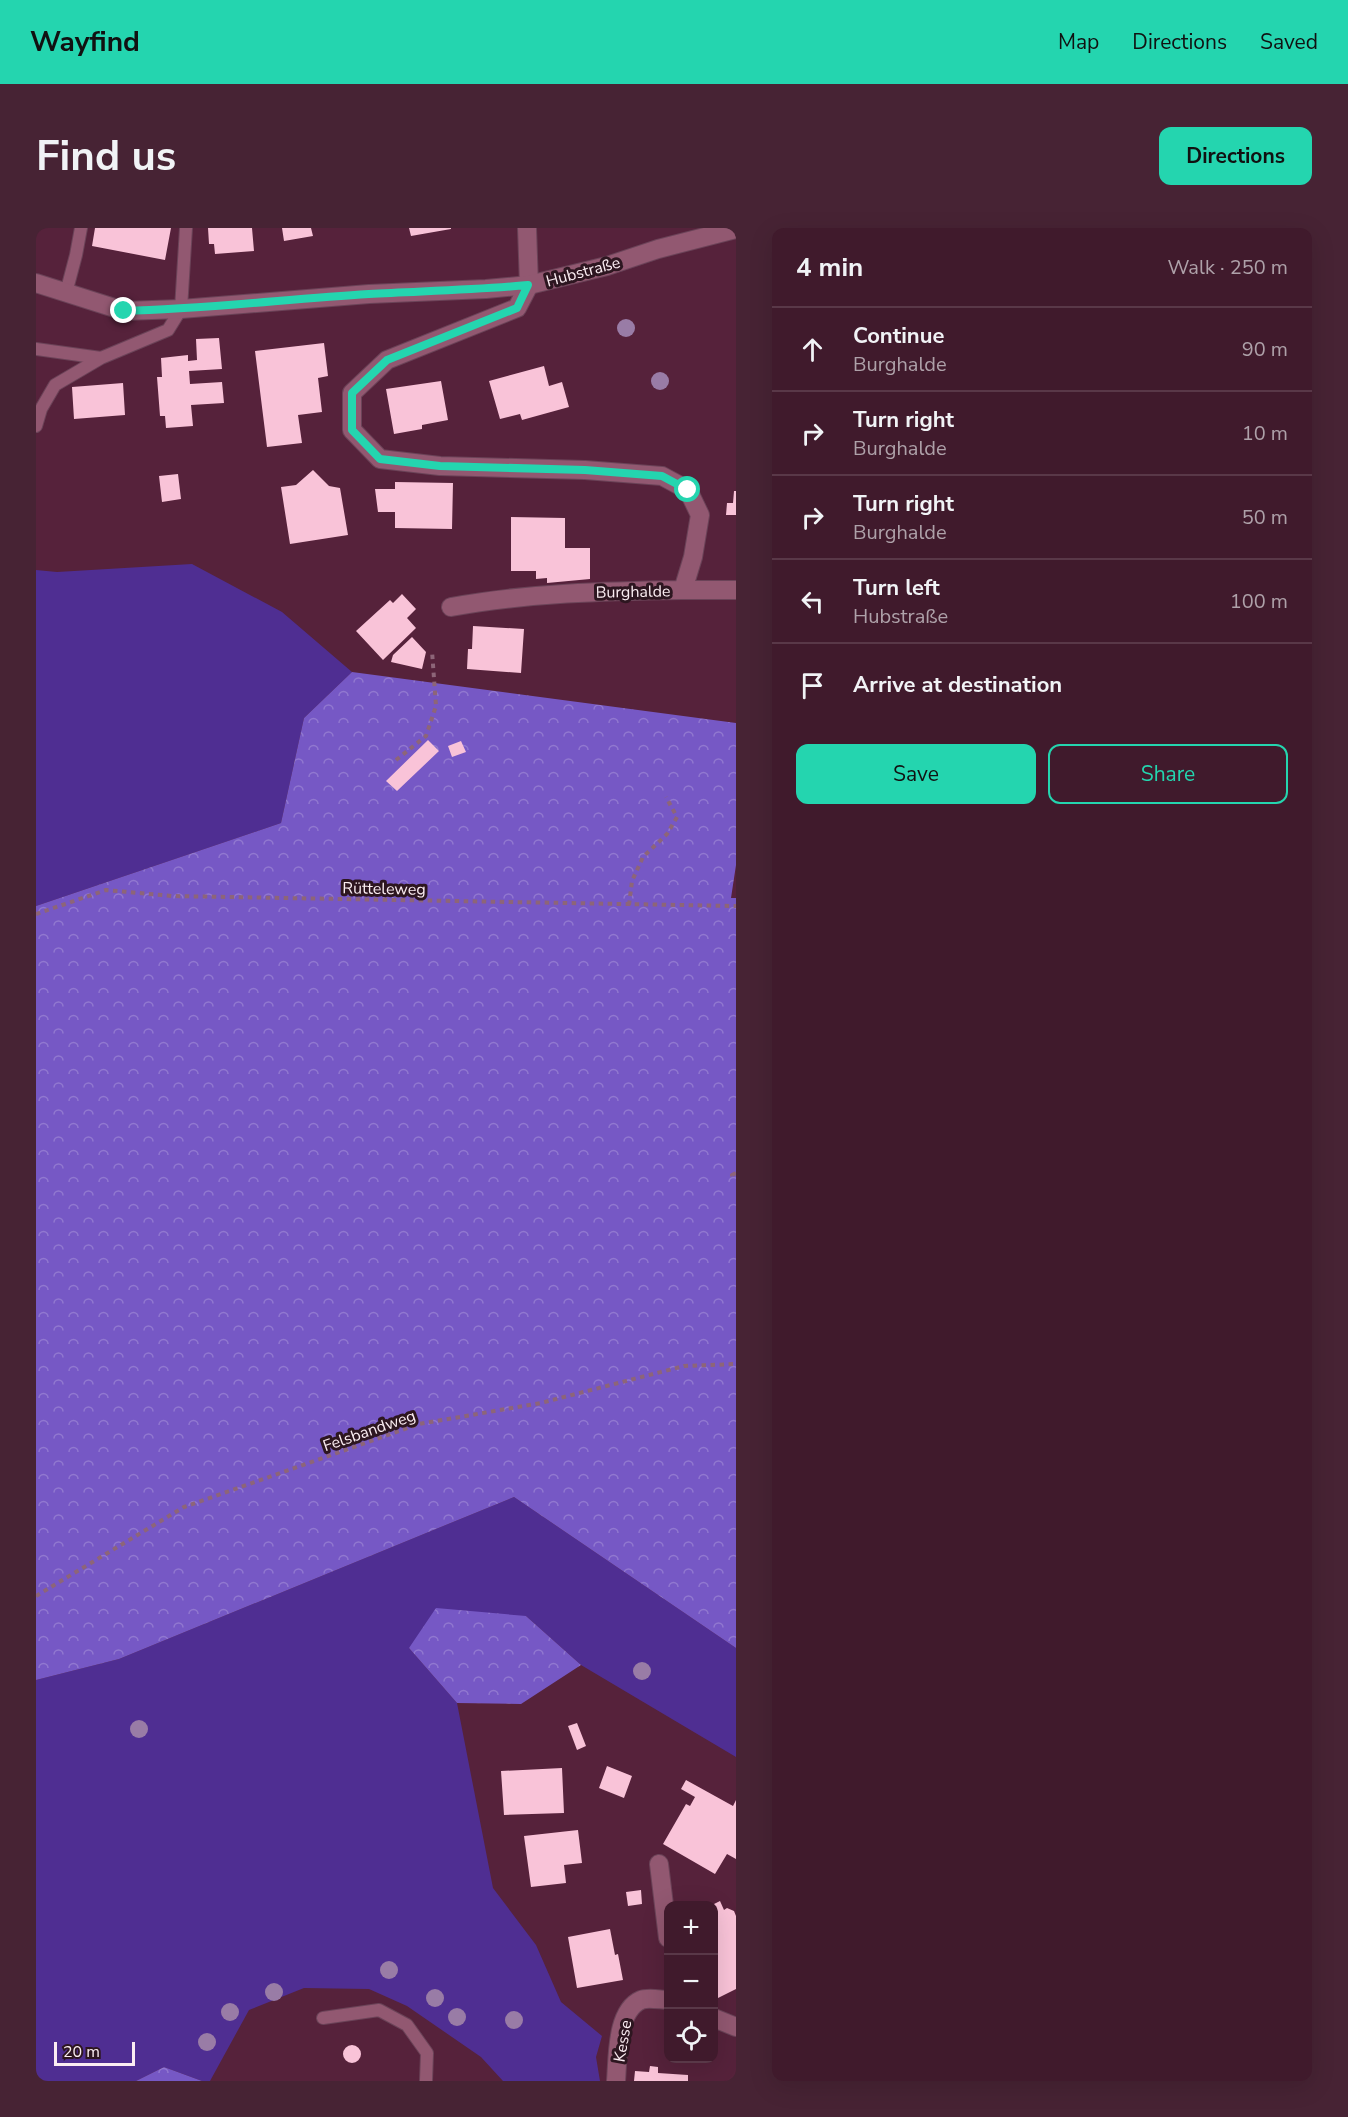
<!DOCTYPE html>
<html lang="en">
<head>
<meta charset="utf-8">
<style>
  :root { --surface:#401a2c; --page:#472334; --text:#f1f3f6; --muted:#aea1a9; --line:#593848; --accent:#24d5af }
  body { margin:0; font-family:"Nunito Sans",sans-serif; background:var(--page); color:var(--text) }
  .controls { position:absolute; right:18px; bottom:18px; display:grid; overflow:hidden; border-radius:12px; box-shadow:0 6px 24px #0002 }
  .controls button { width:54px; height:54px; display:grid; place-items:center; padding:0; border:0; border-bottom:2px solid var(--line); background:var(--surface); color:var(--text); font:30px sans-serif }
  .scale { position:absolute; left:18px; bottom:15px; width:81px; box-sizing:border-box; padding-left:6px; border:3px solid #fbedf2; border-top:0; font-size:16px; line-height:21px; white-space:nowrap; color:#fbedf2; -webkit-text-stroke:4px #2d1620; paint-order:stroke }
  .stop { position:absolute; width:18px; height:18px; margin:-14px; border:4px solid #24d5af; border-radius:50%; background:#fff }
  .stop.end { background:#24d5af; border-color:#fff; box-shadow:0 2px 6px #0008 }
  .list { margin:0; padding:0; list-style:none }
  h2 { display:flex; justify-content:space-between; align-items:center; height:78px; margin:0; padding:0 24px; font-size:26px }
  h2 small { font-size:20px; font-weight:400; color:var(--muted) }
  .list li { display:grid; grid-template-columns:39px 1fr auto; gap:18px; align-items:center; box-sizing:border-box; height:84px; padding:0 24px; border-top:2px solid var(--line) }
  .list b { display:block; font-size:22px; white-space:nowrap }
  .list p { margin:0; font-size:20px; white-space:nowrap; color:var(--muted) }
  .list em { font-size:20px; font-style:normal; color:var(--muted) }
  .actions { display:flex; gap:12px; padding:18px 24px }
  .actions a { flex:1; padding:14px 0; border:2px solid var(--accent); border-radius:12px; text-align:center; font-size:21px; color:var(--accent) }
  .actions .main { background:var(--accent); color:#111 }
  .icon { flex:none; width:33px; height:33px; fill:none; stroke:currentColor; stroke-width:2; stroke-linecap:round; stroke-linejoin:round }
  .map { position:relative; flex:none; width:700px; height:1853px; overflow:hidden; border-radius:12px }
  header { display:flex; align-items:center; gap:36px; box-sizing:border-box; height:84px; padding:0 30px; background:var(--accent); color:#111 }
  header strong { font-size:28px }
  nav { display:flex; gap:33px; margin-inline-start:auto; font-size:21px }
  .intro { display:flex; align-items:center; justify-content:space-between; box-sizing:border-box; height:144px; padding:0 36px }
  h1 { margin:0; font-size:42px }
  .button { padding:15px 27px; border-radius:12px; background:var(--accent); color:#111; font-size:21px; font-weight:700 }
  main { display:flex; gap:36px; padding:0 36px }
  aside { flex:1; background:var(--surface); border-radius:12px; box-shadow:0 6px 24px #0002 }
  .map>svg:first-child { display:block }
  .grass { fill:#4f2e92 }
  .forest { fill:url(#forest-crowns) }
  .building { fill:#f9c3d8 }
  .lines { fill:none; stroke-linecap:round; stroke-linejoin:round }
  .lane-casing { stroke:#6b4358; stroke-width:14 }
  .street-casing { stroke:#6b4358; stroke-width:20 }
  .secondary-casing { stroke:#6b4358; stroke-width:20 }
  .path { stroke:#8d6578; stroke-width:4; stroke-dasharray:4.5 4.5; stroke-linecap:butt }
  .lane { stroke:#925871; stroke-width:12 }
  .street { stroke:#925871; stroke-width:18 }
  .secondary { stroke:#925871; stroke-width:18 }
  .tree { fill:#997ca6 }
  .route { stroke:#24d5af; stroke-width:8 }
  .labels { text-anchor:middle; stroke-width:6; stroke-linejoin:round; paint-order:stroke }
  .street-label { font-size:16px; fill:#fbedf2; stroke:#2d1620 }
</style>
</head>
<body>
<header>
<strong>Wayfind</strong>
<nav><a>Map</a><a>Directions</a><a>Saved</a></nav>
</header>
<div class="intro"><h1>Find us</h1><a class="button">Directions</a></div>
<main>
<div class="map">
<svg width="700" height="1853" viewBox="0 0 700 1853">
  <defs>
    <pattern id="forest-crowns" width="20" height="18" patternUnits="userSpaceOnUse" patternTransform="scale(1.5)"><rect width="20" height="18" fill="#7658c5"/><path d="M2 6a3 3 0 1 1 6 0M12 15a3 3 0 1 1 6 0" fill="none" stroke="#9178d0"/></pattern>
  </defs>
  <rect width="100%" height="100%" fill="#56223b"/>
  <path class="grass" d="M 156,336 L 246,384 L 316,444 L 268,490 L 245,595 L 0,678 L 0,342 L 21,344 Z
    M 478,1269 L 700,1420 L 700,1529 L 545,1437 L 490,1388 L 373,1420 L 421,1475 L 457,1660 L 500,1717 L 525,1774 L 566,1808 L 560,1829 L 564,1853 L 467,1853 L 445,1829 L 371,1778 L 333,1761 L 268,1760 L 213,1782 L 174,1853 L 166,1853 L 128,1839 L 100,1853 L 0,1853 L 0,1452 L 83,1431 Z"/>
  <path class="forest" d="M 316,444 L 700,495 L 700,637 L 695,670 L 700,670 L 700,1420 L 478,1269 L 83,1431 L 0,1452 L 0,678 L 245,595 L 268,490 Z
    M 400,1380 L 490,1388 L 545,1437 L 485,1476 L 421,1475 L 373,1420 Z
    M 128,1839 L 166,1853 L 100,1853 Z"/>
  <path class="building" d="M 59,0 L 135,0 L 129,32 L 56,18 Z
    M 172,0 L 216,0 L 218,23 L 179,26 L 178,16 L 173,16 Z
    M 246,0 L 275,0 L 277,8 L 248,13 Z
    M 373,0 L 415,0 L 415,1 L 375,8 Z
    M 183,110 L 186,141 L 153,143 L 154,156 L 186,154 L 188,175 L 155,177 L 157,198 L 130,200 L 129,188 L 124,188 L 121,149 L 126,149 L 125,130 L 152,127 L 152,133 L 161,132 L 160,111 Z
    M 288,115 L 292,148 L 282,150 L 286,184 L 262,187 L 266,215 L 231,219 L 219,123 Z
    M 508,138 L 513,158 L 526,154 L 533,179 L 486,192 L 484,186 L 464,191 L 453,153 Z
    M 405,153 L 412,192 L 386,197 L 386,201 L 358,206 L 350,161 Z
    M 87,155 L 89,187 L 38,191 L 36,159 Z
    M 277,242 L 293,258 L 304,260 L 312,307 L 254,316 L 245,259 L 260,257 Z
    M 142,246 L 145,271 L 126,274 L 123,248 Z
    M 359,254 L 417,255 L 416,301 L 359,300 L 359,284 L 342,284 L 339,261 L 359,261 Z
    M 698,263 L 700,263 L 700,287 L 690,287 L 691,275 L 697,275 Z
    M 475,289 L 529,290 L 529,320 L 554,320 L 554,351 L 511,355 L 511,350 L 500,351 L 500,343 L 475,343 Z
    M 366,366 L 380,381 L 371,390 L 380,400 L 347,432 L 320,403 L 354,372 L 357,375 Z
    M 437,398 L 488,401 L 485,445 L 431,441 L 432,421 L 436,421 Z
    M 376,409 L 390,424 L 386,441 L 355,434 L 357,427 Z
    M 392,512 L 403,523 L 361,563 L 350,553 Z
    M 425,513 L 430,524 L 416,529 L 412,518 Z
    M 541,1495 L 550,1518 L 541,1522 L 532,1498 Z
    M 571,1538 L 596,1548 L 588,1570 L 563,1560 Z
    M 526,1540 L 528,1585 L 468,1587 L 465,1543 Z
    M 650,1552 L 697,1578 L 700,1572 L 700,1631 L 691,1626 L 679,1646 L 627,1616 L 650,1576 L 654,1578 L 659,1569 L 645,1561 Z
    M 542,1602 L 546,1635 L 528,1637 L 530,1655 L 495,1659 L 488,1608 Z
    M 605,1662 L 606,1676 L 592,1678 L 590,1664 Z
    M 684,1673 L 688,1682 L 691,1680 L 698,1683 L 700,1688 L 700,1761 L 678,1772 L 678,1676 Z
    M 574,1701 L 579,1727 L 582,1726 L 587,1752 L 541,1760 L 532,1709 Z
    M307 1826a9 9 0 1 1 18 0a9 9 0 1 1-18 0Z
    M 614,1838 L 622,1839 L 622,1845 L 652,1847 L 652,1853 L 598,1853 L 599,1843 L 613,1844 Z"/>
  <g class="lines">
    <g class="lane-casing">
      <path id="lane" d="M 30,65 L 40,27 L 45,0
        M 0,121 L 65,130 L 132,102 L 145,81 L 150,0
        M 0,198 L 5,181 L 19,157 L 65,130
        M 287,1790 L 343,1782 L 371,1797 L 391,1825 L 390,1853"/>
    </g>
    <g class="street-casing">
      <path id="street" d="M 647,362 L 700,362
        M 415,379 C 492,365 569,363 647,362 L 657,329 L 664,287 L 652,262 L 626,248 L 549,242 L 404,238 L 344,231 L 316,202 L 316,165 L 351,132 L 481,80 L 493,57 L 491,0
        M 623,1636 L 632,1710
        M 678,1790 L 700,1799
        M 580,1853 C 582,1829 580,1783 605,1772 C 612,1769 625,1772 632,1772"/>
    </g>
    <g class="secondary-casing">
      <path id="secondary" d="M 0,55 L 88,83 L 145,81 L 333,66 L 450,61 L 493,57 L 571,38 L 622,21 L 700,1"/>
    </g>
    <path class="path" d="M 360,532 L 390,508 L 400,478 L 396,423
      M 593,677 L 596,653 L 607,629 L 631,606 L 641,589 L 630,569
      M 0,686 L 70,662 L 136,668 L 700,678
      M 700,945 L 696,947 L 700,948
      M 0,1368 L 148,1279 L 383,1196 L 505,1175 L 648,1138 L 700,1136"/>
    <use href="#lane" class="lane"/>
    <use href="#street" class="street"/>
    <use href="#secondary" class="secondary"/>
  </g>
  <g class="tree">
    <circle cx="590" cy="100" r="9"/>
    <circle cx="624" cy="153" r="9"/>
    <circle cx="606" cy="1443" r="9"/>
    <circle cx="103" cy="1501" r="9"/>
    <circle cx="353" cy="1742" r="9"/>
    <circle cx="238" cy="1764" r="9"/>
    <circle cx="399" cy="1770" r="9"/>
    <circle cx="194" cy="1784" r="9"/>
    <circle cx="421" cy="1789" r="9"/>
    <circle cx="478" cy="1792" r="9"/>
    <circle cx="171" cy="1814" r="9"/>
  </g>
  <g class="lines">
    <path class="route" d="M 88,83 C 170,81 251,71 333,66 C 386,63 439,62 492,57 L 481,80 L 351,132 L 316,165 L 316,202 L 344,231 L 404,238 L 549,242 L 626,248 L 652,262"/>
  </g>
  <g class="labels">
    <g class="street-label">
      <text transform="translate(547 43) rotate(-15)" y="6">Hubstraße</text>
      <text transform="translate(597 363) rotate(-1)" y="6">Burghalde</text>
      <text transform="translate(348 660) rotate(1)" y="6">Rütteleweg</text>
      <text transform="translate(333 1202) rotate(-19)" y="6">Felsbandweg</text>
      <text transform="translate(586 1813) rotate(-80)" y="6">Kesse</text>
    </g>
  </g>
</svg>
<div class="controls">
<button>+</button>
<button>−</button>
<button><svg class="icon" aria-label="locate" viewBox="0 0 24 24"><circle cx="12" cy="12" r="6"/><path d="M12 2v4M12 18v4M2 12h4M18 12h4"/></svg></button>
</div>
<div class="scale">20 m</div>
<div class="stop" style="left:652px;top:262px"></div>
<div class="stop end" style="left:88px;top:83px"></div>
</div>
<aside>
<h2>4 min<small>Walk · 250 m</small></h2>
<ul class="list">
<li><svg class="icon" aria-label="ahead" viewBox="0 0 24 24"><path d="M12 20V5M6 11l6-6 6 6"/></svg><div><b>Continue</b><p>Burghalde</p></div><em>90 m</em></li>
<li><svg class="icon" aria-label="right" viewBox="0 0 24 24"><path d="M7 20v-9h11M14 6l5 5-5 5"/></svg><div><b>Turn right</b><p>Burghalde</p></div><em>10 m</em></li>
<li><svg class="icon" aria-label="right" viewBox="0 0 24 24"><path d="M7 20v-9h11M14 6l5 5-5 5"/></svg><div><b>Turn right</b><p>Burghalde</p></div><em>50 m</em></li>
<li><svg class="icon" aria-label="left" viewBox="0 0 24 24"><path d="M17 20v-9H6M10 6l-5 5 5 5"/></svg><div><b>Turn left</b><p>Hubstraße</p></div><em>100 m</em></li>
<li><svg class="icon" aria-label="arrive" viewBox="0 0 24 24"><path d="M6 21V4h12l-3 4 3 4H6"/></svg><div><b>Arrive at destination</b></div></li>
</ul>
<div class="actions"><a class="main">Save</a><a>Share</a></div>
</aside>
</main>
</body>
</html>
